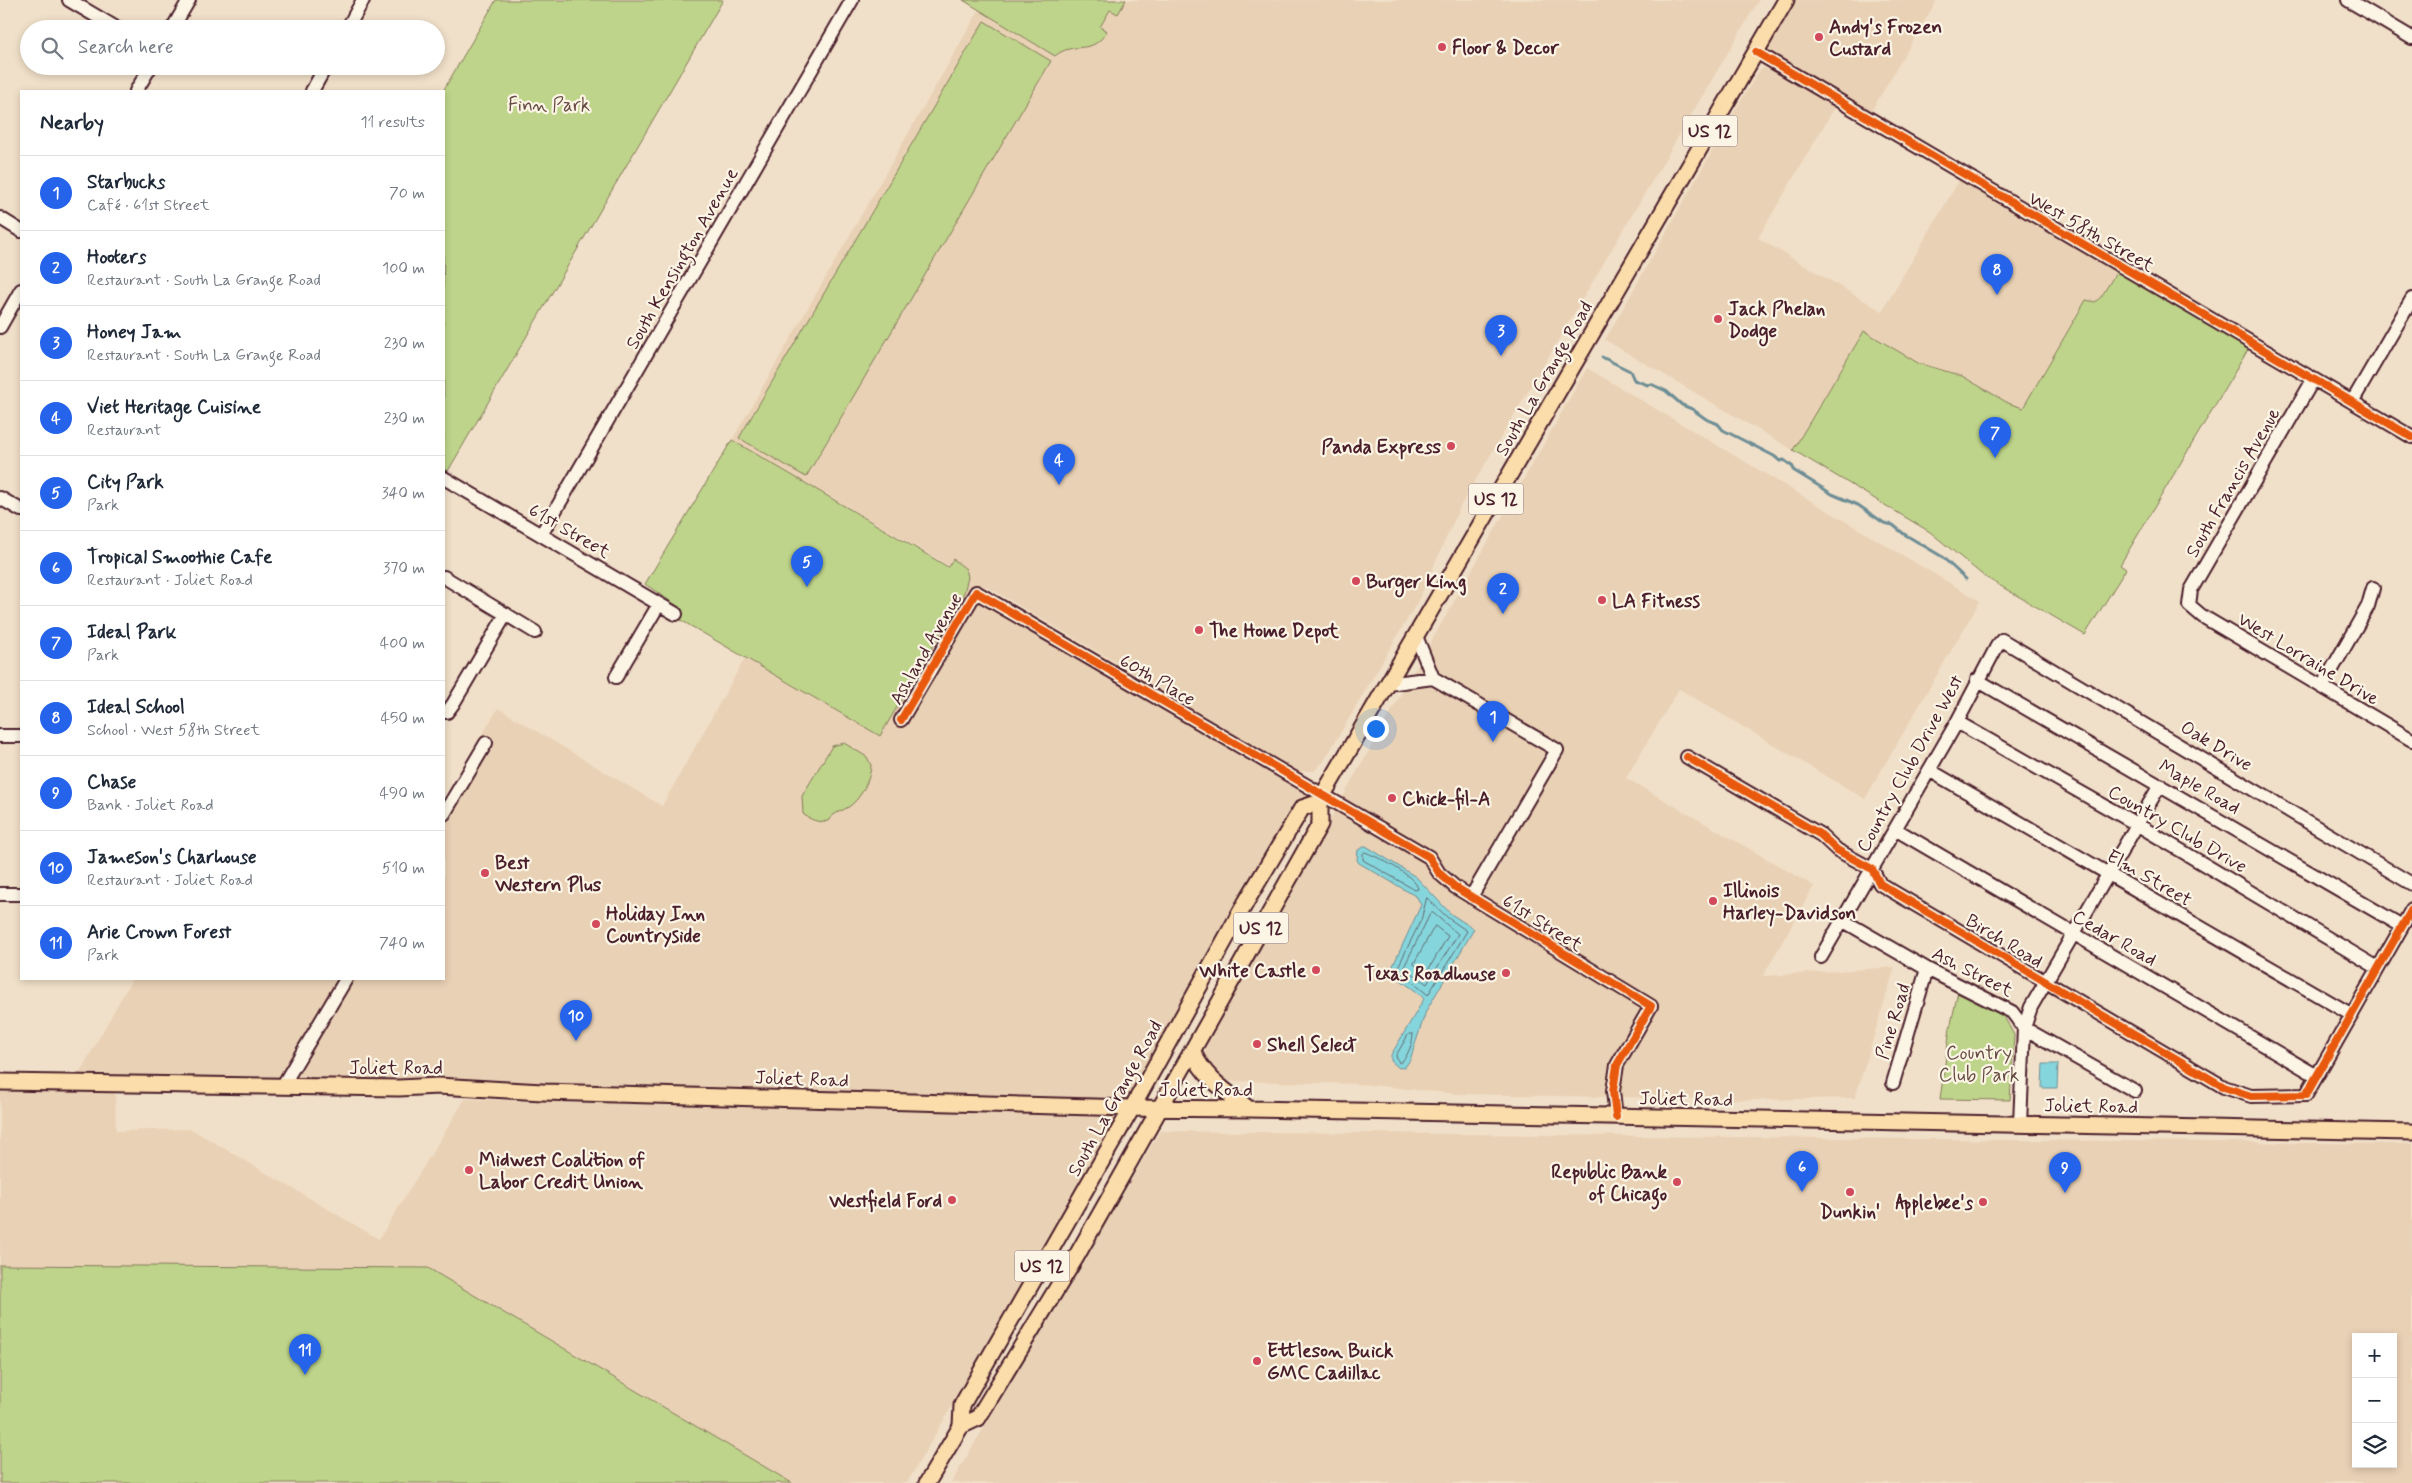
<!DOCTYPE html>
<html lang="en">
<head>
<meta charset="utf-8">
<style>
  :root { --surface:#fff; --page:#f6f6f7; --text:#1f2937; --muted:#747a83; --line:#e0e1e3; --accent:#2563eb }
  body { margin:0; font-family:Mynerve,sans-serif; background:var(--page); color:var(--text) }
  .controls { position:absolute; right:15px; bottom:15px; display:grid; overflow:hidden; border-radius:0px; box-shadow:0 2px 8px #0003 }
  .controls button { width:45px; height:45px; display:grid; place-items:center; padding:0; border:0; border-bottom:1px solid var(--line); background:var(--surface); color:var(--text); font:25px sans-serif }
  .you { position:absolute; left:1375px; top:728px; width:18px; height:18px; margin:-12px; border:4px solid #fff; border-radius:50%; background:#1a73e8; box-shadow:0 0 0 8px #1a73e833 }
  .badge { display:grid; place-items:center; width:32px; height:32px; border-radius:50%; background:var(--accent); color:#fff; font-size:16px; font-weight:700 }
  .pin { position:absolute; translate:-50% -41px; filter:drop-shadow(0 1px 2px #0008) }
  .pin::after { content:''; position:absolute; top:26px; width:18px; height:15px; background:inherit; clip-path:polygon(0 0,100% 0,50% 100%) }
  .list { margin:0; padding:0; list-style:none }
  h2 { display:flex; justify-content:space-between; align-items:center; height:65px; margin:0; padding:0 20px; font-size:21px }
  h2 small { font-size:16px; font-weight:400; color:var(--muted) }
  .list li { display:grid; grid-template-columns:32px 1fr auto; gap:15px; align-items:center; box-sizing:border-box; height:75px; padding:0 20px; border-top:1px solid var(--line) }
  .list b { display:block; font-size:19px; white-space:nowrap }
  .list p { margin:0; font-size:16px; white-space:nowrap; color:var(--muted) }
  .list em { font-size:16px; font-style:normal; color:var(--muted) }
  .icon { flex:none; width:28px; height:28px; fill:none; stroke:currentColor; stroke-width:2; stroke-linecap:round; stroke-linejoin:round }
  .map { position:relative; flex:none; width:2412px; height:1483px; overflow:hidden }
  .search { position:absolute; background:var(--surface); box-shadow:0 2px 8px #0003; left:20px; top:20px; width:425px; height:55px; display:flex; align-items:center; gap:12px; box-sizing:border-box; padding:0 18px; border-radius:28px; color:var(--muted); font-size:19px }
  .panel { position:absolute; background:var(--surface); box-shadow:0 2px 8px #0003; left:20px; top:90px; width:425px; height:890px; border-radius:0px }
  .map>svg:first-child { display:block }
  .built { fill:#e9d1b5; fill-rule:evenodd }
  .green { fill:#bed48a; stroke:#847a5a }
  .water { fill:#85d6dc; stroke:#6d8d95 }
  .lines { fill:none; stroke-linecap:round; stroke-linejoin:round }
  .shore { stroke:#626872; stroke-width:1 }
  .stream { stroke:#6d8d95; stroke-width:3 }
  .minor-casing { stroke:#4a1f2b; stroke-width:16 }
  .major-casing { stroke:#4a1f2b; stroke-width:19 }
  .minor { stroke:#fcf5e5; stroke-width:12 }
  .major { stroke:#faddab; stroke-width:15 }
  .cycleway-casing { stroke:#fcf5e5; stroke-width:11 }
  .cycleway { stroke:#e8590c; stroke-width:8 }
  .poi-dot { fill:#d1495b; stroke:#fcf5e5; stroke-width:2 }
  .labels { text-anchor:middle; stroke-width:4.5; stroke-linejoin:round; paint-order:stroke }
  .shield { fill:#fcf5e5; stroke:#7f5f63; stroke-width:1 }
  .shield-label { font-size:18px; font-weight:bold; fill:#4a1f2b }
  .poi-label { font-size:19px; font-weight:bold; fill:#4a1f2b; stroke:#fcf5e5; text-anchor:start }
  .park-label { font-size:19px; fill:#674c43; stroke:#fcf5e5 }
  .street-label { font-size:19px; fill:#4a1f2b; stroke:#fcf5e5 }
</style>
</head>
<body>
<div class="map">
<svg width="2412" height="1483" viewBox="0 0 2412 1483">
  <rect width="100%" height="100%" fill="#f1e0c9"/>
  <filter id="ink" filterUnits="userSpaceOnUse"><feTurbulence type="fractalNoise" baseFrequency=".02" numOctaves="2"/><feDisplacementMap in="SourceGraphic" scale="10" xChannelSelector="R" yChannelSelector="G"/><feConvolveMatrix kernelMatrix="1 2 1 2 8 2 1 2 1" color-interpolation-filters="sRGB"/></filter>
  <g filter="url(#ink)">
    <path class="built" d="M 985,0 L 1759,0 L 1461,505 L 1418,601 L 1324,761 L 1314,771 L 1301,771 L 1320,796 L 1139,1105 L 76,1079 L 132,979 L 444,979 L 444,799 L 498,708 L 662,806 L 745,658 L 880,736 L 964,590 L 968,577 L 732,440 ZM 977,583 L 991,589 L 1172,695 L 1171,696 Z
      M 1793,0 L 1937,0 L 1869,115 L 1763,52 Z
      M 1764,68 L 1772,71 L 1835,107 L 1758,238 L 1882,311 L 1960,179 L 2117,271 L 2101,297 L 2095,302 L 2086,300 L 2023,408 L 2008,403 L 1962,376 L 1918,363 L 1864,331 L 1793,450 L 1605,340 L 1737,107 L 1759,71 Z
      M 1587,368 L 1980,601 L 1865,799 L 1679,689 L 1626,778 L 1814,886 L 1763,976 L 1895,967 L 1855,1098 L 1758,1100 L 1456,1094 L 1360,1084 L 1226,1081 L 1209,1071 L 1203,1057 L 1208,1039 L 1351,782 Z
      M 0,1086 L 115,1088 L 116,1131 L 191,1129 L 379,1239 L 465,1099 L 1120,1117 L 907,1483 L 792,1483 L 428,1268 L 0,1265 Z
      M 1160,1131 L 2412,1144 L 2412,1483 L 951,1483 ZM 2356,1337 L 2393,1337 L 2393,1464 L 2356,1464 Z"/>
    <path class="green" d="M 496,0 L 723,0 L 448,471 L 444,469 L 443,91 Z
      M 963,0 L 1126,0 L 1118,14 L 1110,10 L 1100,27 L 1107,31 C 1092,57 1074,40 1055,56 Z
      M 984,21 L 1051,61 L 806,477 L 739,438 Z
      M 2117,271 L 2249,348 L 2120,565 L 2126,569 L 2085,635 L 1985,577 L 1930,532 L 1793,450 L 1864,331 L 1918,363 L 1962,376 L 2008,403 L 2023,408 L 2086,300 L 2095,302 L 2101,297 Z
      M 732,440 L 948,567 L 953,559 L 966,569 L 968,577 L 964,593 L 880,736 L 677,618 L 682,609 L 645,584 Z
      M 844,743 L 867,757 L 871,765 C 871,778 861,798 850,806 C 841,812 834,812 828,821 C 818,823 811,820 803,814 L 802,796 L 832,746 Z
      M 1959,987 L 2000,1009 L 2014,1035 L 2010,1100 L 1940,1099 L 1950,1028 Z
      M 0,1265 L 428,1268 L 792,1483 L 0,1483 Z"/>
    <path class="water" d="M 1366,846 L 1416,877 L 1451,914 L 1474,929 L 1426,1011 L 1410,1060 L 1405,1067 L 1399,1068 L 1391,1061 L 1391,1055 L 1424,999 C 1414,987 1399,982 1391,970 L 1421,905 L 1417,897 L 1359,863 L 1357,860 L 1358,850 Z
      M 2043,1064 L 2058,1064 L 2057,1088 L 2042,1088 Z"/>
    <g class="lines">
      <path class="shore" d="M 1365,852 C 1378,857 1416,876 1418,889 L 1415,890 L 1363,860 L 1363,854 Z
        M 1427,898 L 1448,918 L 1467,931 L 1428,995 L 1397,969 L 1421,920 Z
        M 1433,913 L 1458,934 L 1427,984 L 1404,967 L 1430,914 Z
        M 1435,926 L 1448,936 L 1427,972 L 1425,973 L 1414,964 Z
        M 1409,1034 L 1413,1034 C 1413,1042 1407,1060 1399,1063 L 1396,1056 Z"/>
      <path class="stream" d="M 1602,357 L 1630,371 L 1634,380 L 1648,385 L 1651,384 L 1666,391 L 1682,405 L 1692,409 L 1706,419 L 1718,424 L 1723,430 L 1774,456 L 1780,461 L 1784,460 L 1793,467 L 1793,470 L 1832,494 L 1858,505 L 1884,523 L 1893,525 L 1904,534 L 1941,556 L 1966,579"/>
      <g class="minor-casing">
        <path id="minor" d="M 69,0 L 118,29
          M 2348,0 L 2412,38
          M 172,29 L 189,0
          M 347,29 L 363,0
          M 1756,52 L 2412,437
          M 136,91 L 151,66
          M 312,91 L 326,66
          M 0,218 L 21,231
          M 0,327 L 21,290
          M 2313,380 L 2191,590 L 2189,605 L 2202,616 L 2412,740
          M 2352,402 L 2412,299
          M 444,478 L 676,614
          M 0,498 L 21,510
          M 541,535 L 852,0
          M 444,577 L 535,632
          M 1416,636 L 1433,678
          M 616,677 L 659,604
          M 1977,680 L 2402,926
          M 1388,684 L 1433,678 L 1557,750 L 1471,897
          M 2322,687 L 2368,606 L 2373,588
          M 444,712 L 447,712 L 453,704 L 506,614
          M 901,720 L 976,592 L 1429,857 L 1439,873 L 1455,887 L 1651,1006 L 1617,1065 L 1613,1091 L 1616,1117
          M 1957,722 L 2138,825 L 2378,968
          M 0,736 L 21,736
          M 1687,757 L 1821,835 L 1837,850 L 1872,869 L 1880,884 L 2224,1087 L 2251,1096 L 2306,1095 L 2412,909
          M 1929,770 L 2352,1015
          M 444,814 L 486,743
          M 1895,829 L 2317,1076
          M 0,894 L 21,894
          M 1842,920 L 1927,969 L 2012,1012 L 2024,1028 L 2135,1091
          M 1821,957 L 1957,722 L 1997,646 L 2002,640 L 2412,884
          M 1893,1083 L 1927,969
          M 283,1085 L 346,979
          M 2020,1124 L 2024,1028 L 2031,1007 L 2160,785"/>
      </g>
      <g class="major-casing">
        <path id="major" d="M 1193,1052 C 1204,1078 1227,1092 1249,1109
          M 0,1082 L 399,1088 L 438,1086 L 543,1092 L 1132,1108 L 1249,1109 L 2412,1132
          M 961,1426 L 962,1405 L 1132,1108 L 1246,902 L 1302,808 L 1320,802
          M 927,1483 L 961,1426 L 978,1418 L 1076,1257 L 1320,824 L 1320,802 L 1323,795 L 1786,0"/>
      </g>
      <use href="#minor" class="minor"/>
      <use href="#major" class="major"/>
      <g class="cycleway-casing">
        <path id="cycleway" d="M 1756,52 L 2412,437
          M 901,720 L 976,592 L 1429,857 L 1439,873 L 1455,887 L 1651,1006 L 1617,1065 L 1613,1091 L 1616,1117
          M 1687,757 L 1821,835 L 1837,850 L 1872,869 L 1880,884 L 2224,1087 L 2251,1096 L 2306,1095 L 2412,909"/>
      </g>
      <use href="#cycleway" class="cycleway"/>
    </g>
  </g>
  <g class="poi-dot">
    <circle cx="1819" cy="37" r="5"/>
    <circle cx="1442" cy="47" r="5"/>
    <circle cx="1718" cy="319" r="5"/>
    <circle cx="1451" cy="446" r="5"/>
    <circle cx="1356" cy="581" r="5"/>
    <circle cx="1602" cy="600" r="5"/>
    <circle cx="1199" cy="630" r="5"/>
    <circle cx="1392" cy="798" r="5"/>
    <circle cx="485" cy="873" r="5"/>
    <circle cx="1713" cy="901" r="5"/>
    <circle cx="596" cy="924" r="5"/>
    <circle cx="1316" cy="970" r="5"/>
    <circle cx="1506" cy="973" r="5"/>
    <circle cx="1257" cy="1044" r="5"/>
    <circle cx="469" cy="1170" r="5"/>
    <circle cx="1677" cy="1182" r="5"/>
    <circle cx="1850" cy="1192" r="5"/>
    <circle cx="952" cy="1200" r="5"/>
    <circle cx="1983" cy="1202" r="5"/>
    <circle cx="1257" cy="1361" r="5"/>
  </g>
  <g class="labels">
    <g class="shield">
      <rect x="1682.5" y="115.5" width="55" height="31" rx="4"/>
      <rect x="1468.5" y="483.5" width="55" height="31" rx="4"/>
      <rect x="1233.5" y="912.5" width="55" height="31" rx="4"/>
      <rect x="1014.5" y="1250.5" width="55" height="31" rx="4"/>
    </g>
    <g class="shield-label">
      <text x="1710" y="137">US 12</text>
      <text x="1496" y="505">US 12</text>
      <text x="1261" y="934">US 12</text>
      <text x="1042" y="1272">US 12</text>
    </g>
    <g class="poi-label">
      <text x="1829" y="33">Andy's Frozen<tspan x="1829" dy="22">Custard</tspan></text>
      <text x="1452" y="54">Floor &amp; Decor</text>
      <text x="1728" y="315">Jack Phelan<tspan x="1728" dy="22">Dodge</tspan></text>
      <text x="1441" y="453" text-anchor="end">Panda Express</text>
      <text x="1366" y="588">Burger King</text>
      <text x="1612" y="607">LA Fitness</text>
      <text x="1209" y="637">The Home Depot</text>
      <text x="1402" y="805">Chick-fil-A</text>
      <text x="495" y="869">Best<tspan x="495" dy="22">Western Plus</tspan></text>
      <text x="1723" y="897">Illinois<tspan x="1723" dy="22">Harley-Davidson</tspan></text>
      <text x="606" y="920">Holiday Inn<tspan x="606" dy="22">Countryside</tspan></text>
      <text x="1306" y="977" text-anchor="end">White Castle</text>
      <text x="1496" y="980" text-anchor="end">Texas Roadhouse</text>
      <text x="1267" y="1051">Shell Select</text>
      <text x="479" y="1166">Midwest Coalition of<tspan x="479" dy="22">Labor Credit Union</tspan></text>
      <text x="1667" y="1178" text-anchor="end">Republic Bank<tspan x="1667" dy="22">of Chicago</tspan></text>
      <text x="942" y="1207" text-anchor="end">Westfield Ford</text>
      <text x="1973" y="1209" text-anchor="end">Applebee's</text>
      <text x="1850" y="1218" text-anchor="middle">Dunkin'</text>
      <text x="1267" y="1357">Ettleson Buick<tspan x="1267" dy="22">GMC Cadillac</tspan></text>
    </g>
    <g class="park-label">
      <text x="549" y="111">Finn Park</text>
      <text x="1979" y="1059">Country<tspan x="1979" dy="22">Club Park</tspan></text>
    </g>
    <g class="street-label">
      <text transform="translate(2092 231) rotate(30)" y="7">West 58th Street</text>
      <text transform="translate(681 258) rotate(-60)" y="7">South Kensington Avenue</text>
      <text transform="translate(1543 378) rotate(-60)" y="7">South La Grange Road</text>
      <text transform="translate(2232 482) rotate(-60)" y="7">South Francis Avenue</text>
      <text transform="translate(570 530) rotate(30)" y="7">61st Street</text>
      <text transform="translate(925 648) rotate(-60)" y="7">Ashland Avenue</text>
      <text transform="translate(2309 658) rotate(31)" y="7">West Lorraine Drive</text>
      <text transform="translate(1158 679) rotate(30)" y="7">60th Place</text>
      <text transform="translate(2217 745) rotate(31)" y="7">Oak Drive</text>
      <text transform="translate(1909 763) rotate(-61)" y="7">Country Club Drive West</text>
      <text transform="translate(2200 786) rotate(30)" y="7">Maple Road</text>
      <text transform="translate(2178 828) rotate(30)" y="7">Country Club Drive</text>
      <text transform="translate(2150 877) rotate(30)" y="7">Elm Street</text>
      <text transform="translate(1543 922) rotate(32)" y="7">61st Street</text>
      <text transform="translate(2115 937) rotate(30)" y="7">Cedar Road</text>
      <text transform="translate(2005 940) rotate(31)" y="7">Birch Road</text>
      <text transform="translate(1973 971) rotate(27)" y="7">Ash Street</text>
      <text transform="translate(1892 1021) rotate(-73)" y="7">Pine Road</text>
      <text x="396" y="1074">Joliet Road</text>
      <text transform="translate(802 1078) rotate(2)" y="7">Joliet Road</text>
      <text x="1206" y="1096">Joliet Road</text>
      <text transform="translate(1114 1098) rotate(-61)" y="7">South La Grange Road</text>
      <text transform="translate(1686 1098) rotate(1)" y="7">Joliet Road</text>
      <text transform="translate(2091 1105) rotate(1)" y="7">Joliet Road</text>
    </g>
  </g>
</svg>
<div class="controls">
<button>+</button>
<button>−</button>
<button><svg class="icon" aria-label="layers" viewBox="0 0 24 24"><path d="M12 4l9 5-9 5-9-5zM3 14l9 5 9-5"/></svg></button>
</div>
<div class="you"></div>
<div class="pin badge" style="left:1493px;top:742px">1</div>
<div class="pin badge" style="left:1503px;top:614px">2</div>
<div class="pin badge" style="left:1501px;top:356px">3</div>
<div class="pin badge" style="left:1059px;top:485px">4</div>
<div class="pin badge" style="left:807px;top:587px">5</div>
<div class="pin badge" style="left:1802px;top:1192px">6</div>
<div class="pin badge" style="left:1995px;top:458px">7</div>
<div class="pin badge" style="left:1997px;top:295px">8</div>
<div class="pin badge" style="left:2065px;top:1193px">9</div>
<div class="pin badge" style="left:576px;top:1041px">10</div>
<div class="pin badge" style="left:305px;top:1375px">11</div>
<div class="search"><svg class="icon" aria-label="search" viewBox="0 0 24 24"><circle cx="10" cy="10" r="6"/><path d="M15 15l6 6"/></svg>Search here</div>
<section class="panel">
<h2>Nearby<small>11 results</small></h2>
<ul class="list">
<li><span class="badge">1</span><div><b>Starbucks</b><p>Café · 61st Street</p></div><em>70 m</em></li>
<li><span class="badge">2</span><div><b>Hooters</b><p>Restaurant · South La Grange Road</p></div><em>100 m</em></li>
<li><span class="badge">3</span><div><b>Honey Jam</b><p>Restaurant · South La Grange Road</p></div><em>230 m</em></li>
<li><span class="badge">4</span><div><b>Viet Heritage Cuisine</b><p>Restaurant</p></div><em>230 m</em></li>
<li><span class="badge">5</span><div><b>City Park</b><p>Park</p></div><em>340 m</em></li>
<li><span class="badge">6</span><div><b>Tropical Smoothie Cafe</b><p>Restaurant · Joliet Road</p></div><em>370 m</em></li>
<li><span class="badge">7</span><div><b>Ideal Park</b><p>Park</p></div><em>400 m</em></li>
<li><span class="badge">8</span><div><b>Ideal School</b><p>School · West 58th Street</p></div><em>450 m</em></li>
<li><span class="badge">9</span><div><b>Chase</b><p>Bank · Joliet Road</p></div><em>490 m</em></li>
<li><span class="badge">10</span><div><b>Jameson's Charhouse</b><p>Restaurant · Joliet Road</p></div><em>510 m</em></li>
<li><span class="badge">11</span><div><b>Arie Crown Forest</b><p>Park</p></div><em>740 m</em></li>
</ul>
</section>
</div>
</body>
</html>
